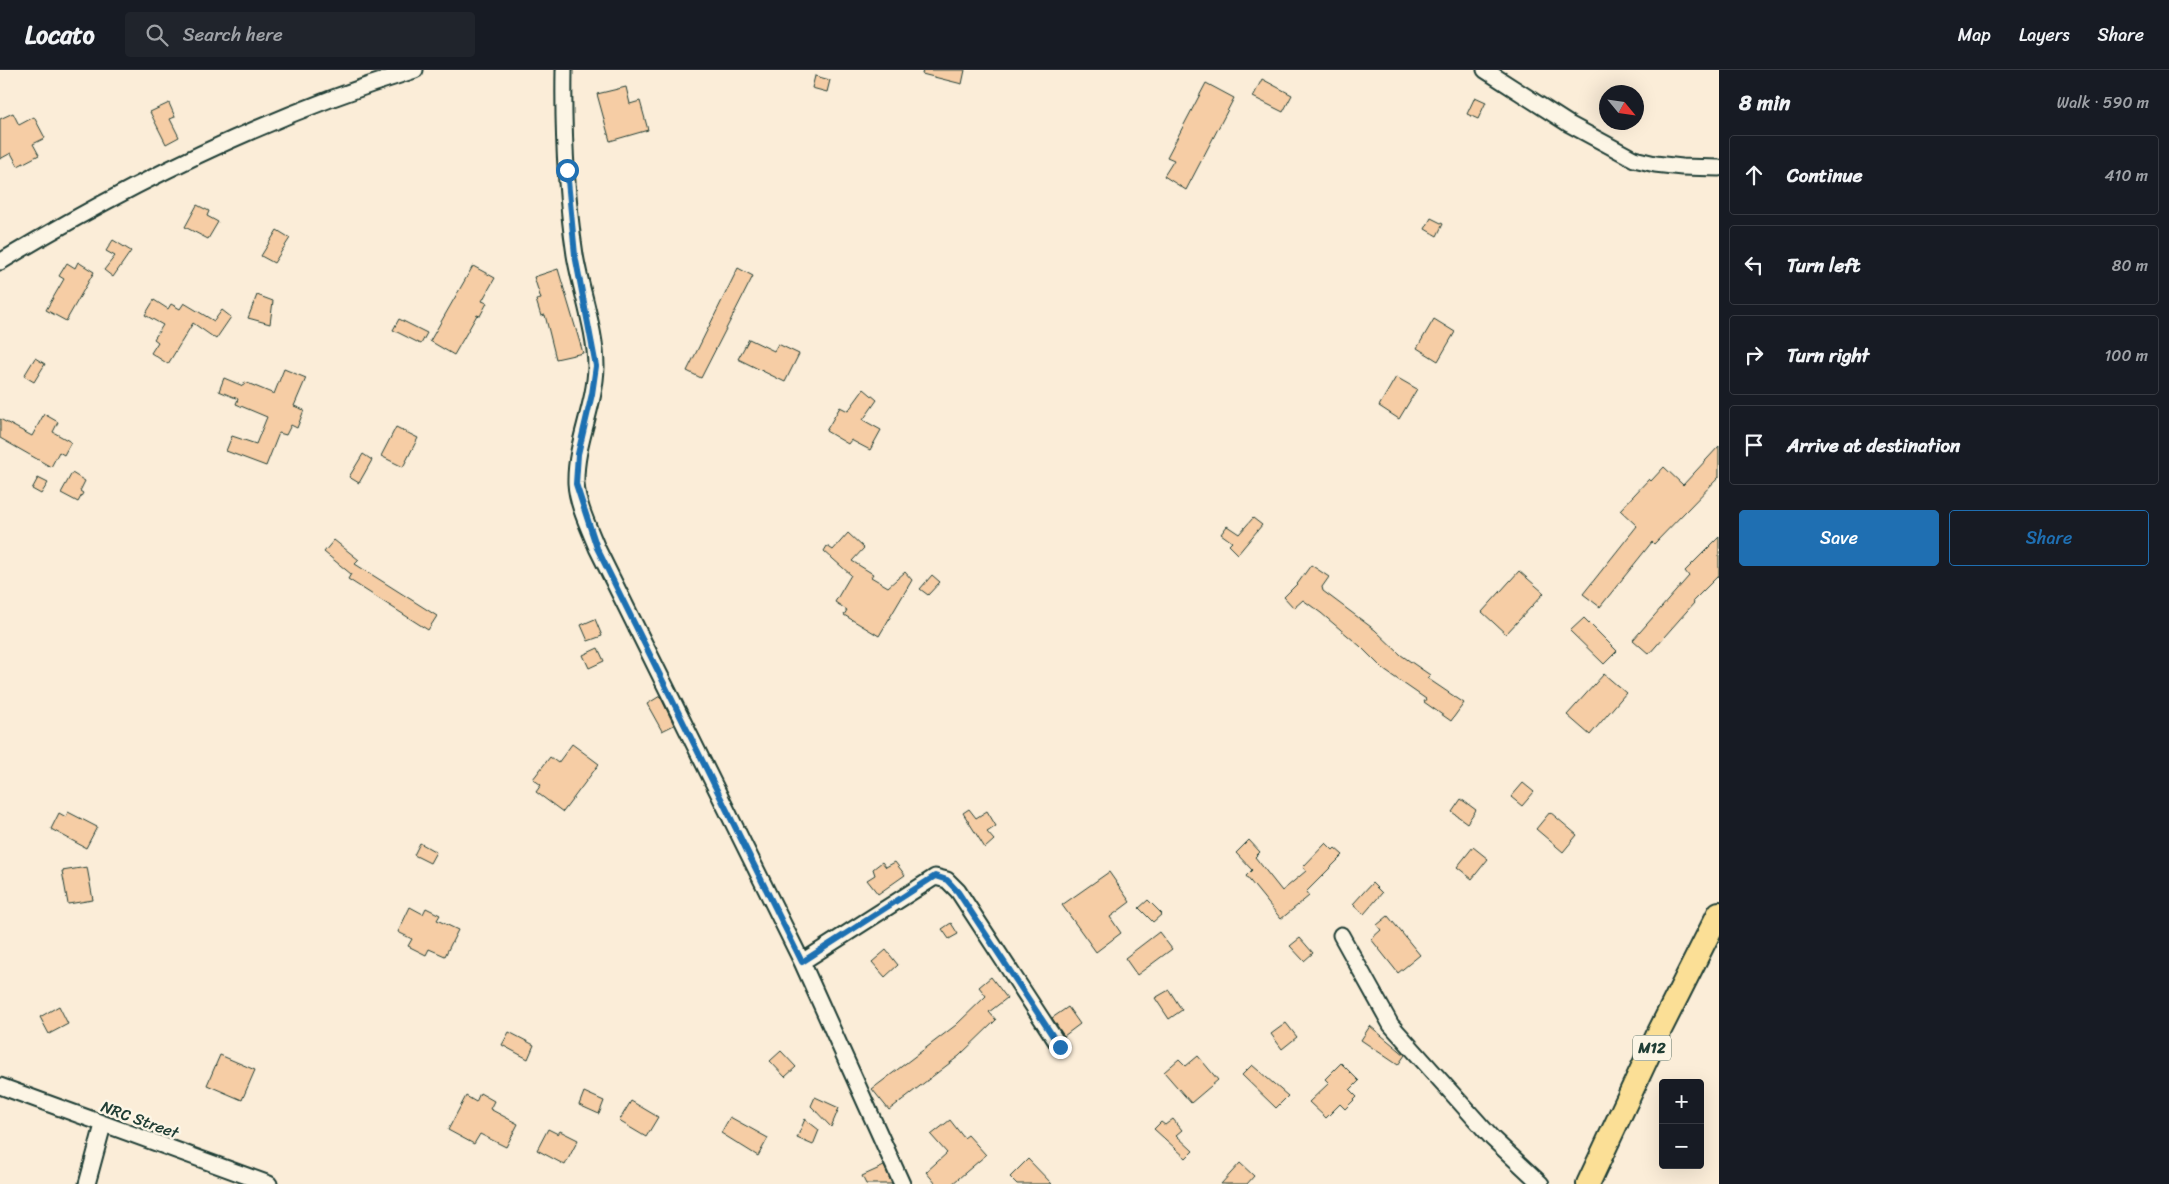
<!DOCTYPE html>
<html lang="en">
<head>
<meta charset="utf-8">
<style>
  :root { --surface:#171b24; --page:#20242c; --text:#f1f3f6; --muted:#9ea1a6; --line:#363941; --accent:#1f6fb2 }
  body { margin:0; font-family:Sriracha,sans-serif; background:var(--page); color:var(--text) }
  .controls { position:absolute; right:15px; bottom:15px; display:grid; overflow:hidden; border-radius:5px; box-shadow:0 5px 20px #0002 }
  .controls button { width:45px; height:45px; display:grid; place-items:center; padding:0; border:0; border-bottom:1px solid var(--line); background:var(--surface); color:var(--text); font:25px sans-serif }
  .compass { position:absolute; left:1599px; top:15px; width:45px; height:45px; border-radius:50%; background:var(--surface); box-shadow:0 5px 20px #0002; rotate:119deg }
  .stop { position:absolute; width:15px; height:15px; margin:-11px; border:4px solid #1f6fb2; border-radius:50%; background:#fff }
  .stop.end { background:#1f6fb2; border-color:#fff; box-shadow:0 1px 5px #0008 }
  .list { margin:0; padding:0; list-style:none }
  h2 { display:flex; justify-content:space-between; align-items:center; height:65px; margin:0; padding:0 20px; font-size:21px }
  h2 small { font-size:16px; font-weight:400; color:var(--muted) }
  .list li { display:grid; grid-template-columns:32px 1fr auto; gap:15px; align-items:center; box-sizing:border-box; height:80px; margin:0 10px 10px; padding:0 10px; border:1px solid var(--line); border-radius:5px }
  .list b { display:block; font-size:19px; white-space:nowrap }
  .list em { font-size:16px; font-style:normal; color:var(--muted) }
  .actions { display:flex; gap:10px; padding:15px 20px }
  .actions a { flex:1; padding:11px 0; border:1px solid var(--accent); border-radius:5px; text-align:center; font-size:18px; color:var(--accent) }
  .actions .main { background:var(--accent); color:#fff }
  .icon { flex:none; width:28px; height:28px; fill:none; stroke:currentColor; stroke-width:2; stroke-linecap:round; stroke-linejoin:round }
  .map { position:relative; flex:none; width:1719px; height:1114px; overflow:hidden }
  header { display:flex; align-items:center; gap:30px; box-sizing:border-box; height:70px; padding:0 25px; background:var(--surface); border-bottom:1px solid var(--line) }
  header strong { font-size:24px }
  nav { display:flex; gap:28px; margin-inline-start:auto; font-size:18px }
  .search { width:350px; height:45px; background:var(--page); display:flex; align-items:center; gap:12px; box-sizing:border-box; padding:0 18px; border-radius:5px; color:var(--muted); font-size:19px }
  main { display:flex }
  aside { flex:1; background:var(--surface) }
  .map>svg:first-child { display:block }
  .building { fill:#f6cda5; stroke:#1f3d34 }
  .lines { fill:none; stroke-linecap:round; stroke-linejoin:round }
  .minor-casing { stroke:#1f3d34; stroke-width:19 }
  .highway-casing { stroke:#1f3d34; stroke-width:26 }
  .minor { stroke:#fcf5e5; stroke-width:15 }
  .highway { stroke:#fbdf96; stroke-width:22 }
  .route { stroke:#1f6fb2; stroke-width:6 }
  .labels { text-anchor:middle; stroke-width:5; stroke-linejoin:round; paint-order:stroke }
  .shield { fill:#fcf5e5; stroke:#617469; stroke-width:1 }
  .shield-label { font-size:15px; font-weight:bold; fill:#1f3d34 }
  .street-label { font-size:16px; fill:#1f3d34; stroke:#fcf5e5 }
</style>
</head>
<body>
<header>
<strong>Locato</strong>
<div class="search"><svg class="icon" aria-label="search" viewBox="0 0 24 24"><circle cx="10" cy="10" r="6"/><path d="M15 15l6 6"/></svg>Search here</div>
<nav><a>Map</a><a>Layers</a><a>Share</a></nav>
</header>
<main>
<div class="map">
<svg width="1719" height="1114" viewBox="0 0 1719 1114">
  <rect width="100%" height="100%" fill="#fbedd8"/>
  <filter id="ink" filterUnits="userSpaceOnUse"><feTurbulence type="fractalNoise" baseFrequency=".02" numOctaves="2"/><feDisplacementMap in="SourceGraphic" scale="10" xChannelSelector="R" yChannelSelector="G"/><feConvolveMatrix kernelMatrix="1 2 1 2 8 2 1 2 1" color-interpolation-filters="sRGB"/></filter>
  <g filter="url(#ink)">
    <path class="building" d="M 923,0 L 965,0 L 962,14 L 922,4 Z
      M 815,6 L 830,10 L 827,22 L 812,18 Z
      M 1262,9 L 1292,25 L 1283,42 L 1253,27 Z
      M 1206,13 L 1234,28 L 1186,120 L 1164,106 L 1174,90 L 1167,87 Z
      M 626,17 L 630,34 L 640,31 L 648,60 L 610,71 L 597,24 Z
      M 1475,27 L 1486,32 L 1478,49 L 1467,44 Z
      M 169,33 L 175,47 L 170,49 L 179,67 L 166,74 L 150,42 Z
      M 13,43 L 19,55 L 34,47 L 45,68 L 33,74 L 39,85 L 18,96 L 11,83 L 0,89 L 0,49 Z
      M 197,135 L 209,141 L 207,146 L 218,152 L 208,169 L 185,157 Z
      M 1431,148 L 1443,154 L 1437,166 L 1425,159 Z
      M 277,160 L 290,168 L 274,193 L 261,186 Z
      M 113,170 L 131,181 L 113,207 L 104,200 L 115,186 L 106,181 Z
      M 78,192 L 94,202 L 66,251 L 46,240 L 64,209 L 59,206 L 67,193 L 75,198 Z
      M 473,196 L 495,208 L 482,231 L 487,233 L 480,246 L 477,245 L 454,285 L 430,271 Z
      M 738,198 L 753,206 L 701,308 L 687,301 Z
      M 558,199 L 583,283 L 556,289 L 545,245 L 541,246 L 536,230 L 541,229 L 534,207 Z
      M 257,225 L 273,231 L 270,254 L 248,248 Z
      M 154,230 L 168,239 L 171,234 L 180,239 L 184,233 L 214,251 L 222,240 L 231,247 L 216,269 L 193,253 L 168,294 L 151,283 L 158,272 L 154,269 L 163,255 L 145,245 Z
      M 399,249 L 427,263 L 421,274 L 393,260 Z
      M 1434,249 L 1455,262 L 1438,291 L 1417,278 Z
      M 749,269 L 774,281 L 778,274 L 799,284 L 785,312 L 738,289 Z
      M 35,288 L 45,294 L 34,312 L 24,306 Z
      M 284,299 L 306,308 L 294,336 L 304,340 L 297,358 L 291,355 L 286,365 L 279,363 L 266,396 L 226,381 L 232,366 L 256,374 L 267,347 L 236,334 L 238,329 L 219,321 L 224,308 L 243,316 L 245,312 L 274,324 Z
      M 1396,307 L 1417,319 L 1399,349 L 1379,336 Z
      M 864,319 L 877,330 L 863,350 L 881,360 L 870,380 L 851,370 L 848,374 L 826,361 L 840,337 L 848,341 Z
      M 44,344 L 58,352 L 53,362 L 71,372 L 64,385 L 59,382 L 51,397 L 0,368 L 0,349 L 32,366 Z
      M 396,357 L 418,368 L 403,397 L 381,386 Z
      M 1719,376 L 1719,407 L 1654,474 L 1652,472 L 1600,537 L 1583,524 L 1637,456 L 1620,440 L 1649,409 L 1651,411 L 1664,397 L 1683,415 Z
      M 363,384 L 372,390 L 359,413 L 349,407 Z
      M 72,403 L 85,411 L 80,421 L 83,423 L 78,432 L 61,423 Z
      M 38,408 L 48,413 L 41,424 L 32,419 Z
      M 1253,448 L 1262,455 L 1238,484 L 1229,475 L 1232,472 L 1221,464 L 1227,456 L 1239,464 Z
      M 848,463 L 864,478 L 852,491 L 873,504 L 871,507 L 888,517 L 905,502 L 912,510 L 879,566 L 844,545 L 847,540 L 835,532 L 851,505 L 824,481 L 827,476 L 833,480 Z
      M 1719,467 L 1719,505 L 1693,531 L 1694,533 L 1649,584 L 1633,570 L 1689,506 L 1685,501 Z
      M 334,470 L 359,490 L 355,494 L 437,546 L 428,560 L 348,509 L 351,504 L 324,482 Z
      M 1311,495 L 1329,507 L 1322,517 L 1323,521 L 1375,560 L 1401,585 L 1430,605 L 1427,608 L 1464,633 L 1451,651 L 1424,632 L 1426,629 L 1384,600 L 1360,576 L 1321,543 L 1303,530 L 1294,538 L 1284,527 L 1298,513 Z
      M 1519,501 L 1544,523 L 1506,564 L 1482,542 Z
      M 932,505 L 940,512 L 928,525 L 920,519 Z
      M 1584,548 L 1617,581 L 1604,594 L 1570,561 Z
      M 595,549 L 602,566 L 588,571 L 581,555 Z
      M 598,578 L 604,591 L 589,598 L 583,585 Z
      M 1604,604 L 1626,623 L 1590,665 L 1567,645 Z
      M 660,626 L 674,655 L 662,661 L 647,634 Z
      M 572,674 L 599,694 L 563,742 L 536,722 L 541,715 L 533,709 L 550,687 L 558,693 Z
      M 1523,713 L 1534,722 L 1522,736 L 1511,727 Z
      M 1461,729 L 1476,740 L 1467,753 L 1452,742 Z
      M 969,739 L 976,748 L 987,741 L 996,756 L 987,762 L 994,770 L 985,778 L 963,743 Z
      M 68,742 L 97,757 L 86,778 L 51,759 L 59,743 L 66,747 Z
      M 1550,742 L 1577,765 L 1563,782 L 1536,759 Z
      M 1249,770 L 1260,782 L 1255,787 L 1282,821 L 1306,801 L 1303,797 L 1326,773 L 1333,780 L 1335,778 L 1343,785 L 1306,822 L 1309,826 L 1281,849 L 1246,806 L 1252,800 L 1236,783 Z
      M 420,773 L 436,782 L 430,793 L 414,785 Z
      M 1473,777 L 1488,789 L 1472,809 L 1457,797 Z
      M 882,792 L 886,797 L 895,792 L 905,805 L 878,824 L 867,810 L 875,805 L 873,799 Z
      M 87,797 L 93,830 L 68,834 L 62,801 Z
      M 1109,802 L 1130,832 L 1110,847 L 1121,863 L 1096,882 L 1062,835 Z
      M 1372,813 L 1382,823 L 1364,844 L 1353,834 Z
      M 1148,830 L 1162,844 L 1153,852 L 1139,838 Z
      M 410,837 L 423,844 L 426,838 L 440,845 L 437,850 L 458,860 L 445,886 L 429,879 L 426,885 L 408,876 L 412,869 L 398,862 Z
      M 1388,846 L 1420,885 L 1398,903 L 1371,869 L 1381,860 L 1377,855 Z
      M 951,853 L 958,864 L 949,869 L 942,859 Z
      M 1159,862 L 1172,879 L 1137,905 L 1125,888 Z
      M 1300,868 L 1313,883 L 1304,891 L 1290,876 Z
      M 886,880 L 898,895 L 885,907 L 872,892 Z
      M 991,907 L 1007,928 L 989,942 L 996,950 L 959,986 L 889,1040 L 872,1019 L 956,955 L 986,926 L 979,917 Z
      M 1169,920 L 1182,940 L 1169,949 L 1155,928 Z
      M 59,936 L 68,954 L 49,964 L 40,947 Z
      M 1068,937 L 1080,954 L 1064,966 L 1052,948 Z
      M 1286,953 L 1297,967 L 1282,979 L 1271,964 Z
      M 1370,956 L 1405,985 L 1398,995 L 1361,970 Z
      M 509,962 L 534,975 L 528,989 L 502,975 Z
      M 781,981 L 796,997 L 785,1007 L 770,991 Z
      M 220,985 L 255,1000 L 242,1030 L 207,1015 Z
      M 1198,986 L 1218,1010 L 1191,1033 L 1164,1002 L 1179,989 L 1186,996 Z
      M 1341,993 L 1359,1011 L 1350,1020 L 1357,1027 L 1345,1039 L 1340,1034 L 1326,1048 L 1309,1032 L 1329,1013 L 1325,1009 Z
      M 1252,995 L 1288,1026 L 1276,1038 L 1242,1005 Z
      M 584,1022 L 604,1031 L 599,1044 L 579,1035 Z
      M 480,1023 L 494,1031 L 490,1039 L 518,1054 L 506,1077 L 480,1064 L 474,1074 L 448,1060 L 466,1026 L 476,1032 Z
      M 815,1027 L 839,1038 L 831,1057 L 811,1036 Z
      M 631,1031 L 658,1047 L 646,1067 L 619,1051 Z
      M 730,1047 L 768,1068 L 758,1086 L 721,1063 Z
      M 805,1049 L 819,1060 L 813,1075 L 797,1068 Z
      M 1173,1049 L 1182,1060 L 1176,1065 L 1193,1081 L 1186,1088 L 1154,1059 L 1161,1052 L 1165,1055 Z
      M 950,1050 L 964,1068 L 968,1065 L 986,1085 L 952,1114 L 936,1114 L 926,1102 L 947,1083 L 931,1065 Z
      M 548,1059 L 558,1064 L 560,1061 L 578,1070 L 565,1095 L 537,1080 Z
      M 1028,1089 L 1052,1114 L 1017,1114 L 1010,1107 Z
      M 1240,1093 L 1254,1106 L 1247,1114 L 1221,1114 Z
      M 884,1096 L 892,1114 L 866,1114 L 862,1106 Z"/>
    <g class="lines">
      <g class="minor-casing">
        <path id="minor" d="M 564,0 C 563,61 566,125 575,185 C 581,221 596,262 596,297 C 595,337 575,373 576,413 C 577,434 589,458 597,478 L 802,892 L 902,1114
          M 1485,0 L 1569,54 L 1634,89 L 1655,94 L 1682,97 L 1719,98
          M 0,192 C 131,113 269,45 415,0
          M 1341,865 L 1391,955 L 1492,1068 L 1541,1114
          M 802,892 L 935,807 L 947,810 L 958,821 L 1060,977
          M 0,1016 L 269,1114
          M 87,1114 L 103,1055"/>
      </g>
      <g class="highway-casing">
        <path id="highway" d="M 1588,1114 L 1660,960 L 1719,843"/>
      </g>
      <use href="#minor" class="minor"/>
      <use href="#highway" class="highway"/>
    </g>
  </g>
  <g class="lines" filter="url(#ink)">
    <path class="route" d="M 567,100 L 575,185 L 596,296 L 592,324 L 578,384 L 576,414 L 597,478 L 802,892 L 935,806 L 947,810 L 958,822 L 1060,977"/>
  </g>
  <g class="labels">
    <rect class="shield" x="1633" y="965.5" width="38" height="25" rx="4"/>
    <g class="shield-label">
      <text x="1652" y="983">M12</text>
    </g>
    <g class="street-label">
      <text transform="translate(140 1049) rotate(20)" y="6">NRC Street</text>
    </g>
  </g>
</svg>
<div class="controls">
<button>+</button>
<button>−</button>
</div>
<svg class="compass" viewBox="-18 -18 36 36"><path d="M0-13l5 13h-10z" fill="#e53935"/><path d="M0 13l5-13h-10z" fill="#9ea1a6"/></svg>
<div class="stop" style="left:567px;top:100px"></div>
<div class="stop end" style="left:1060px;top:977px"></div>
</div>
<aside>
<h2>8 min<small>Walk · 590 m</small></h2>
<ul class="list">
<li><svg class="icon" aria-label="ahead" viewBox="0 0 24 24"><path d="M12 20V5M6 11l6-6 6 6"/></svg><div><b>Continue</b></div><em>410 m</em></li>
<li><svg class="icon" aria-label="left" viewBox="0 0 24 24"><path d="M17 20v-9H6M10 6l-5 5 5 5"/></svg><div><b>Turn left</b></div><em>80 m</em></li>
<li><svg class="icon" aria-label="right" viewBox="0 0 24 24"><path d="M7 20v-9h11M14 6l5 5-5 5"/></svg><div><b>Turn right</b></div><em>100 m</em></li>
<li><svg class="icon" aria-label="arrive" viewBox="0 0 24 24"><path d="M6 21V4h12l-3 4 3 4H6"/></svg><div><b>Arrive at destination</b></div></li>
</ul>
<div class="actions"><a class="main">Save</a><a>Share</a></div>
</aside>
</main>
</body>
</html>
